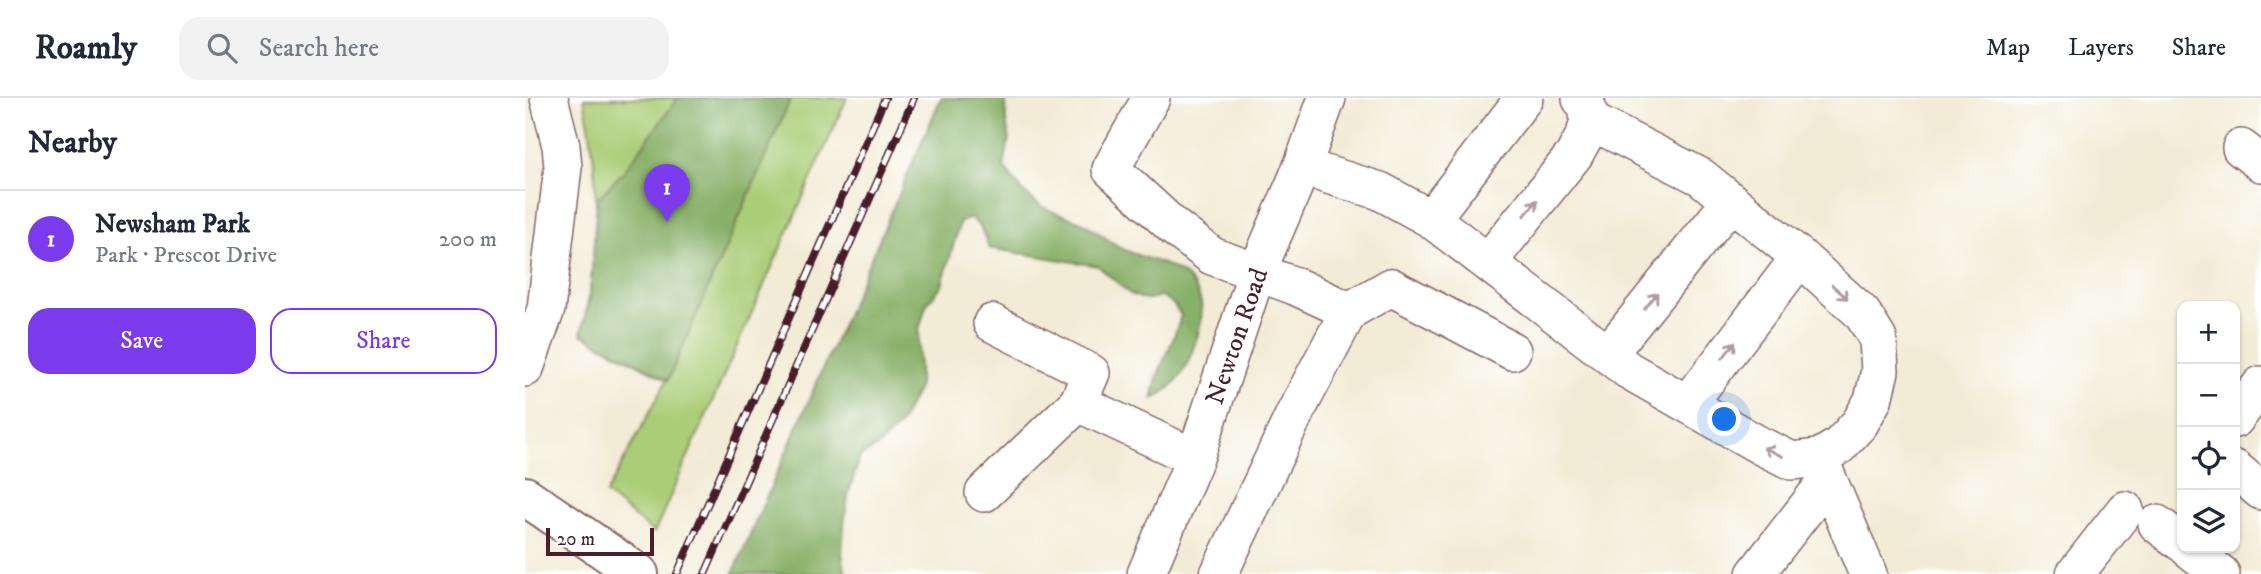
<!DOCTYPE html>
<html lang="en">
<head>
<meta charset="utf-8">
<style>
  :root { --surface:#fff; --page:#f2f2f3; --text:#1f2937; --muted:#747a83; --line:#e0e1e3; --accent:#7c3aed }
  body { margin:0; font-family:"IM FELL DW Pica",serif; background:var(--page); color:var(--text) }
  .controls { position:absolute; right:21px; bottom:21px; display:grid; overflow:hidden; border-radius:14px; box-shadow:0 2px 5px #0004 }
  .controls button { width:63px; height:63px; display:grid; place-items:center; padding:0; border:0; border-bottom:2px solid var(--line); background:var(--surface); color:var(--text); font:35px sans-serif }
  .scale { position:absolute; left:21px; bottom:18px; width:108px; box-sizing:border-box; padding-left:7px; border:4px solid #4a1f2b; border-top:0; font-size:19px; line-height:24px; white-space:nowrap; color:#4a1f2b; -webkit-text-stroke:5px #fff; paint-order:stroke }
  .you { position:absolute; left:1200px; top:322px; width:24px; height:24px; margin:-18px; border:5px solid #fff; border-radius:50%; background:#1a73e8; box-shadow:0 0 0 10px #1a73e833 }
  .badge { display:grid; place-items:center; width:46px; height:46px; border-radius:50%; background:var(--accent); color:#fff; font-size:23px; font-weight:700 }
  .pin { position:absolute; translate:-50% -58px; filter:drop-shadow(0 2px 4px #0008) }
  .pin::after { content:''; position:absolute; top:37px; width:24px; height:21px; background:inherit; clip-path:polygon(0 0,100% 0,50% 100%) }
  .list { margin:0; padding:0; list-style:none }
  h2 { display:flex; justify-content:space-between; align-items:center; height:91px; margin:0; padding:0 28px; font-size:30px }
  h2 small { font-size:23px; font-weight:400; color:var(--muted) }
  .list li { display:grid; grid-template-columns:46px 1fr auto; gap:21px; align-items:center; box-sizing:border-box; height:98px; padding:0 28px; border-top:2px solid var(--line) }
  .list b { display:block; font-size:26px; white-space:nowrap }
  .list p { margin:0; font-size:23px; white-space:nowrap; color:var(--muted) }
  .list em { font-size:23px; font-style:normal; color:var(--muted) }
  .actions { display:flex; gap:14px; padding:21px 28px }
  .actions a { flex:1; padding:16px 0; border:2px solid var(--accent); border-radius:21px; text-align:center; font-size:24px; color:var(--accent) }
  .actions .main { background:var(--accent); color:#fff }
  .icon { flex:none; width:38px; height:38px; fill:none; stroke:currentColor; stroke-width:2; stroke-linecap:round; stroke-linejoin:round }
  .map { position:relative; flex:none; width:1736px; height:476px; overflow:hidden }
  header { display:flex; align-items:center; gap:42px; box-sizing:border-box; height:98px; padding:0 35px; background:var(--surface); border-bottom:2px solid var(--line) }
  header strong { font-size:33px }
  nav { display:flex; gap:38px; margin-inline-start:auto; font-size:24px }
  .search { width:490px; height:63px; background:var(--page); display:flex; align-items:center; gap:18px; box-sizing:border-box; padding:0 24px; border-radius:21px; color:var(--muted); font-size:26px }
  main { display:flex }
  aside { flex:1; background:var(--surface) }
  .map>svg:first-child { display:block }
  .green { fill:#aacd77; stroke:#7a7651; stroke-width:2 }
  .forest { fill:#87b068; stroke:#68684a; stroke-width:2 }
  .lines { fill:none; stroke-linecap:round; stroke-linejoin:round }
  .minor-casing { stroke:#856666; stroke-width:40 }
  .major-casing { stroke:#856666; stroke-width:42 }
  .minor { stroke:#fff; stroke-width:37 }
  .major { stroke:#fff; stroke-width:38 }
  .rail-casing { stroke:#4a1f2b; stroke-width:8 }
  .rail { stroke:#fff; stroke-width:5; stroke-dasharray:16; stroke-linecap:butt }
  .oneway { stroke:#ae9aa0 }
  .labels { text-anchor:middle; stroke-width:7; stroke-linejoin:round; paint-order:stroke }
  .street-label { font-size:26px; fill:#4a1f2b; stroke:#fff }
</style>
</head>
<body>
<header>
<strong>Roamly</strong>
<div class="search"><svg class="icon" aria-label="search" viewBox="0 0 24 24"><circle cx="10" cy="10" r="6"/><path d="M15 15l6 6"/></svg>Search here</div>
<nav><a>Map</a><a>Layers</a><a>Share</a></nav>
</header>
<main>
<aside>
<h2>Nearby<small></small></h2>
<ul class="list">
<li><span class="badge">1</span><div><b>Newsham Park</b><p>Park · Prescot Drive</p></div><em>200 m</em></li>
</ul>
<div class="actions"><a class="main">Save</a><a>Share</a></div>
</aside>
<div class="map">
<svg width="1736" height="476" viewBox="0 0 1736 476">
  <rect width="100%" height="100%" fill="#fff"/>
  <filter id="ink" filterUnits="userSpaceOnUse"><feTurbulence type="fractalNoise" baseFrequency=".0143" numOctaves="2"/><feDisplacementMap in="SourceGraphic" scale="14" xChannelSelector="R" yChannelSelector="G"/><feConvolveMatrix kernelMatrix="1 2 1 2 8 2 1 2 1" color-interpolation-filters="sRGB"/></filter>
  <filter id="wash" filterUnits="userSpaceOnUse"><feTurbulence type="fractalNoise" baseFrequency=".00686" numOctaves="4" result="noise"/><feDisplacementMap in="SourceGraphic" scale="28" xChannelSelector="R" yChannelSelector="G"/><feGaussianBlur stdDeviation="1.57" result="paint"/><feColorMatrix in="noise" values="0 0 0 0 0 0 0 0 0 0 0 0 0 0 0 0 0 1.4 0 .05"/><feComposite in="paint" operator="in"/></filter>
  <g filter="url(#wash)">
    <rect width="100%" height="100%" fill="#f2ebd5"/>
    <path class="green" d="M 59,0 L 322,0 L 129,435 L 81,396 L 142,282 L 56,236 C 75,158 76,79 59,0 Z"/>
    <path class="forest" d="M 153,0 L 266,0 L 143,282 L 56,236 L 65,200 L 72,101 L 99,73 Z
      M 416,0 L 481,0 L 481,22 L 484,40 L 479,69 C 490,84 500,98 516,108 C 528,115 543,118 556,124 C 572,132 585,145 602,153 C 622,162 648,165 664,182 C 683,202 677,226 669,248 C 661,273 652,288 628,301 C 629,273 650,246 656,217 L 648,206 L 635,198 L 621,202 L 605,196 L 573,168 L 464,150 L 456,130 L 446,120 L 435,124 L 417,187 L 401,207 L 394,232 L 394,288 L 374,328 L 353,348 L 335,359 L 323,397 L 319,427 L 317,456 L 321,476 L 208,476 Z"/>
  </g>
  <g filter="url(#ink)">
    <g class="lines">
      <g class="minor-casing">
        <path id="minor" d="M 626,0 L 586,71 L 650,130 L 687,158 L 770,188 L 824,213 L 770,315 L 694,476
          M 1716,50 L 1736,65
          M 777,69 L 855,93 L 906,121 L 1103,272 L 1234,347 L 1267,363 L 1294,360 L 1314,348 L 1335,325 L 1348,302 L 1355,273 L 1353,241 L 1337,215 L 1275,159 L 1176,79 L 1064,22
          M 906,121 L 999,0
          M 964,163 L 1049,57 L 1060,37 L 1064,22 L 1062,8 L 1056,1
          M 824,213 L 866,189 L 987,253
          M 467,225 L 566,275 L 553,305
          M 1083,256 L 1206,103
          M 0,270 L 21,211 L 38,69 L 36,48 L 24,0
          M 1163,306 L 1275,159
          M 1710,321 L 1736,287
          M 1294,360 L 1343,476
          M 1710,371 L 1736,393
          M 459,395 L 553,305 L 670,360
          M 1632,426 L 1657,445
          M 1663,450 L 1696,476
          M 621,476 L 670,360 L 732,174 L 777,69 L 802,0
          M 1230,476 L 1303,382
          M 1550,476 L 1600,412"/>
      </g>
      <g class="major-casing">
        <path id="major" d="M 0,398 L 114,476"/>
      </g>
      <use href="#minor" class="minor"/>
      <use href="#major" class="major"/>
      <g class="rail-casing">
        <path id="rail" d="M 152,476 L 360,0
          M 180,476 L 389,0"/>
      </g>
      <use href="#rail" class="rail"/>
    </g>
    <defs><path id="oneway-shaft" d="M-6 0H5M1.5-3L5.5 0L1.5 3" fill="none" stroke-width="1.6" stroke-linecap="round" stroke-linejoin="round" transform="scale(1.75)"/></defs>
    <g class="oneway">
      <use href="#oneway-shaft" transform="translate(1006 110) rotate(-51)"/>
      <use href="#oneway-shaft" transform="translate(1315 194) rotate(42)"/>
      <use href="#oneway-shaft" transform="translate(1126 203) rotate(-51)"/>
      <use href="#oneway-shaft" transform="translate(1204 252) rotate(-53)"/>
      <use href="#oneway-shaft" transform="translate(1248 354) rotate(-155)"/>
    </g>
  </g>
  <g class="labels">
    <g class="street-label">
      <text transform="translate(711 238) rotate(-71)" y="9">Newton Road</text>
    </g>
  </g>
</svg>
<div class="controls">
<button>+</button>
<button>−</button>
<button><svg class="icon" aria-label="locate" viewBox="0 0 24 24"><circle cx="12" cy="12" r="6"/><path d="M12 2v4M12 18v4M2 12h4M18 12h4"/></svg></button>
<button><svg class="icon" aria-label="layers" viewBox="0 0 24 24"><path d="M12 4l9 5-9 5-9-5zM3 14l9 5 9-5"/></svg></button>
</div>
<div class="scale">20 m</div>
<div class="you"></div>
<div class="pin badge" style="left:142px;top:124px">1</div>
</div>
</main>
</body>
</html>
